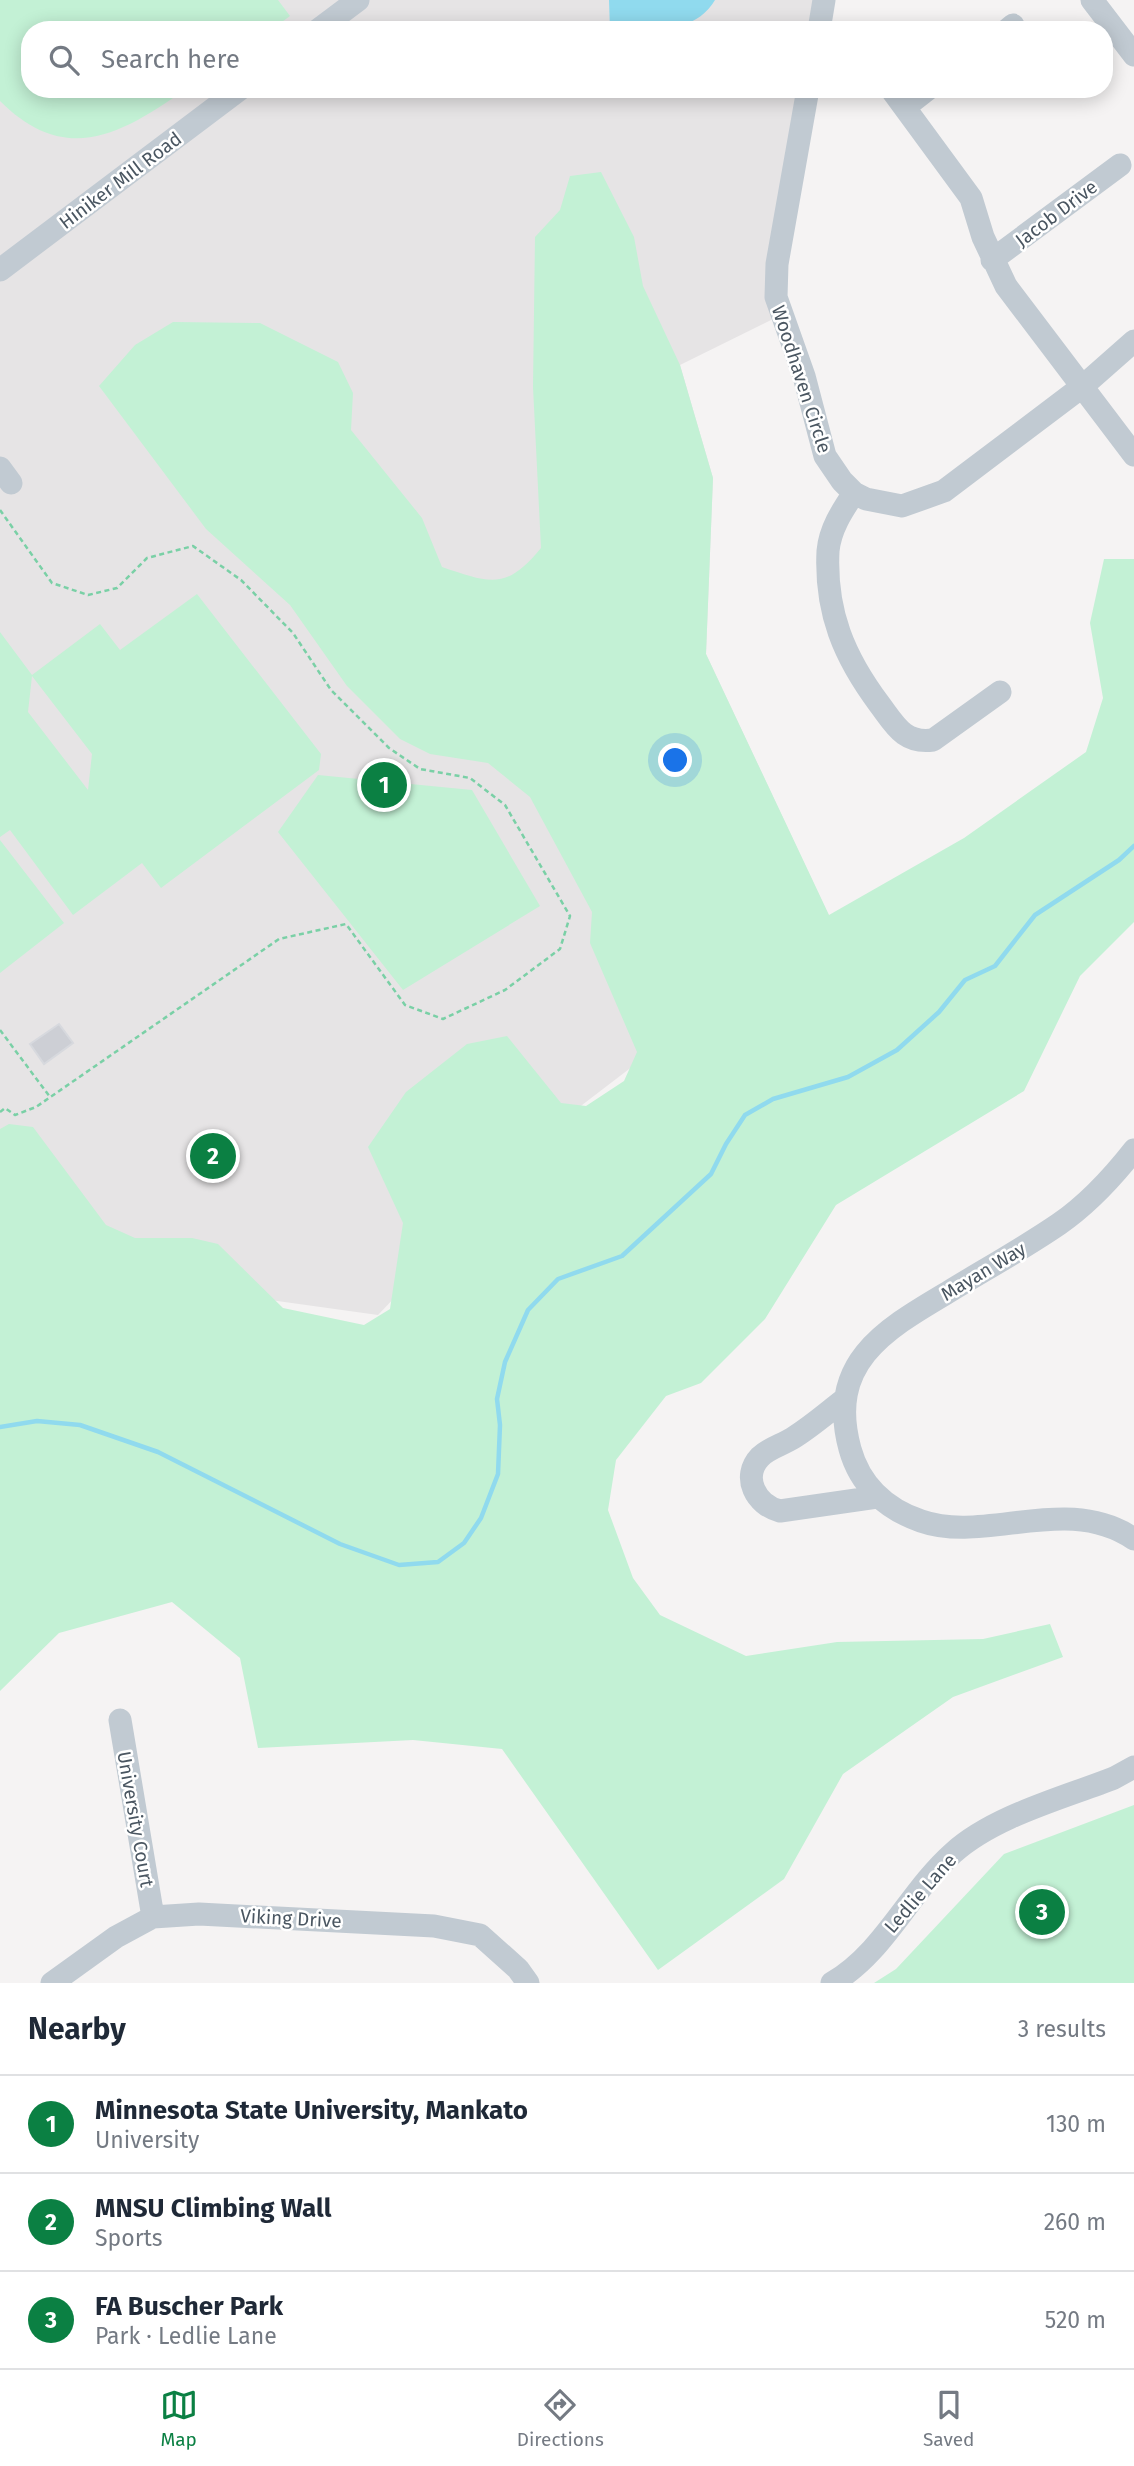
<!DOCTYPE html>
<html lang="en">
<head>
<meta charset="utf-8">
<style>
  :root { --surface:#fff; --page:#f6f6f7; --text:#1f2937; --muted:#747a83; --line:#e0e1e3; --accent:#0b8043 }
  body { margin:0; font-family:"Fira Sans",sans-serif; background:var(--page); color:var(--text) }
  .you { position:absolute; left:676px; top:761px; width:24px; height:24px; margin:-18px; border:5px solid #fff; border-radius:50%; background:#1a73e8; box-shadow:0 0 0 10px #1a73e833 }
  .badge { display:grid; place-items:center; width:46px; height:46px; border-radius:50%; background:var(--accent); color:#fff; font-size:23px; font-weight:700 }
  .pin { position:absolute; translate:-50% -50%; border:4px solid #fff; box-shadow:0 2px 7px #0006 }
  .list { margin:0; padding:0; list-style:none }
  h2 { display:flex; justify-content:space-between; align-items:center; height:91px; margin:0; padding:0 28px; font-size:30px }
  h2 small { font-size:23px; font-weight:400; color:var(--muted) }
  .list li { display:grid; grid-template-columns:46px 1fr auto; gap:21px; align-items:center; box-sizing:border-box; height:98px; padding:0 28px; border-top:2px solid var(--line) }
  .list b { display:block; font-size:26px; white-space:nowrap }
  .list p { margin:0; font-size:23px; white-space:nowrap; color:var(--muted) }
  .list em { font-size:23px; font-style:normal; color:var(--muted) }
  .icon { flex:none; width:38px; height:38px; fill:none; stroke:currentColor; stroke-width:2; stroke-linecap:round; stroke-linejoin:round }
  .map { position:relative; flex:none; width:1134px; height:1983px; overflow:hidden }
  .search { position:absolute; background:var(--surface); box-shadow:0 4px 18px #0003; left:21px; right:21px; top:21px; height:77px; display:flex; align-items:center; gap:18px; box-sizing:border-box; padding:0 24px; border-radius:28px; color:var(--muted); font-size:26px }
  .sheet { height:385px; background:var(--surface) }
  nav { display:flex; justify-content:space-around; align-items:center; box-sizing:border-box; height:98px; border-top:2px solid var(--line); background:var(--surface); font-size:19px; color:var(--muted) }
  nav a { display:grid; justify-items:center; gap:4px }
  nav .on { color:var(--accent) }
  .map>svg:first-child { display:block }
  .education { fill:#e6e4e5 }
  .green { fill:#c3f1d5; fill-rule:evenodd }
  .water { fill:#90daee }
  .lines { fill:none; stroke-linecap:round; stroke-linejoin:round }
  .stream { stroke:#90daee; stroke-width:4.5 }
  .building { fill:#cdcfd5; stroke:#d7d9de; stroke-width:2 }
  .path { stroke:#7ad0a6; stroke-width:2.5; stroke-dasharray:5 3.5; stroke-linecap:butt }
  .minor { stroke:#c1cad2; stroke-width:23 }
  .labels { text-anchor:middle; stroke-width:5; stroke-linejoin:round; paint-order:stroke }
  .street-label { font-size:19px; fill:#4a5661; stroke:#fff }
</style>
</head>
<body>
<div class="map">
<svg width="1134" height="1983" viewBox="0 0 1134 1983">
  <rect width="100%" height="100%" fill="#f5f3f3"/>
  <path class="education" d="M 0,0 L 826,0 L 822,30 L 30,30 L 30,89 L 813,89 L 781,315 L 680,365 L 713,478 L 706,654 L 829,916 L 569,1115 L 378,1315 L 234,1295 L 0,1184 Z"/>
  <path class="green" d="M 0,0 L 278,0 L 290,16 L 271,30 L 30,30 L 30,89 L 186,89 C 122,134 66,167 0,101 Z
    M 601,172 L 634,237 L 643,286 L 680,365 L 713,478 L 706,654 L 829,915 L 964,838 L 1086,752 L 1103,698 L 1090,623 L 1104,559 L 1134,559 L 1134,922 L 1080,976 L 1024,1091 L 836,1205 L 765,1319 L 701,1383 L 666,1396 L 616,1460 L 608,1510 L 633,1578 L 660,1615 L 746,1656 L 837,1642 L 983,1639 L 1050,1624 L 1063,1657 L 953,1697 L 843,1774 L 784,1879 L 658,1970 L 502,1749 L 413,1740 L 258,1748 L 240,1658 L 172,1602 L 59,1633 L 0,1691 L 0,1129 L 9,1124 L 33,1127 L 106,1225 L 135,1238 L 192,1238 L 218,1244 L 283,1308 L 364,1325 L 390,1309 L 403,1223 L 368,1147 L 406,1092 L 467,1044 L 507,1036 L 561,1103 L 586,1106 L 624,1081 L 637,1052 L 590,943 L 592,912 L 530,797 L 488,763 L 430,754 L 400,739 L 347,686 L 290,605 L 206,529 L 99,386 L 135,345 L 173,322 L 260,323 L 338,362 L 353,393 L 351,430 L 422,518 L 442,567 C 490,583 506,591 541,548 L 533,387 L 535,237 L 560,210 L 570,176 Z
    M 197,594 L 321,754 L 319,770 L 161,888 L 142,863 L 73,915 L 10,830 L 0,837 L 0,632 L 32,675 L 100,624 L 120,650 ZM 32,676 L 92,754 L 88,790 L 28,712 Z
    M 318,775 L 472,790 L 540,906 L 403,990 L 278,832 Z
    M 0,840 L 64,923 L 0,973 Z
    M 1134,1805 L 1134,1983 L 874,1983 L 896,1969 L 1004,1854 Z"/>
  <path class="water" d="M 609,0 L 715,0 C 694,36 646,30 610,30 Z"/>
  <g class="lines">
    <path class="stream" d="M 0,1427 L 37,1421 L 80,1425 L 158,1452 L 340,1544 L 399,1565 L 438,1562 L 464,1543 L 481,1518 L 498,1474 L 500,1425 L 497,1399 L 505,1362 L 528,1310 L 558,1279 L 622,1256 L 711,1174 L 726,1144 L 745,1115 L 773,1099 L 848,1077 L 897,1050 L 939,1012 L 965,980 L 995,966 L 1035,915 L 1119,860 L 1134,846"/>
  </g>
  <path class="building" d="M 59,1024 L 73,1043 L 44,1064 L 30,1044 Z"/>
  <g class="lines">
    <path class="path" d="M 0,510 L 52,583 L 88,595 L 117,588 L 147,558 L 193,546 L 241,580 L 293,633 L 331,690 L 389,748 L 420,769 L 470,778 L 505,805 L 570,916 L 560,949 L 505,990 L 443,1019 L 405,1005 L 346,924 L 279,939 L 36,1107 L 15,1115 L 5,1108 L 0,1112
      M 0,1030 L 50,1097"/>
    <path class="minor" d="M 1092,0 L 1134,55
      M 318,30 L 358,0
      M 819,30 L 824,0
      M 1007,30 L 1013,25
      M 808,89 L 777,264 L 776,297 L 804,376 L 825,456 L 842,481 L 854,493 L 866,499 L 902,506 L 944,491 L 1083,386 L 1134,341
      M 891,89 L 971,198 L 983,237 L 1006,286 L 1134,455
      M 905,107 L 928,89
      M 992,260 L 1120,165
      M 0,270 L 240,89
      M 0,468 L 11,483
      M 854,493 C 842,511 830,529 828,551 C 825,612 844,657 880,705 C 895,725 904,744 933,740 L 1000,692
      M 1134,1150 C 1112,1178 1088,1204 1059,1224 C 1024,1248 986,1269 950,1291 C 886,1329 826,1362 850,1449 C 860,1485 886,1509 921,1521 C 986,1544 1066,1493 1134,1539
      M 845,1399 C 828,1412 811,1427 793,1438 C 782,1445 769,1448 760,1457 C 741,1477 756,1505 780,1511 L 877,1497
      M 120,1720 L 153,1917
      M 52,1983 L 116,1937 L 153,1917 L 199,1914 L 434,1926 L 480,1935 L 518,1969 L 528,1983
      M 832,1983 C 884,1953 909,1892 953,1853 C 994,1816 1063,1798 1114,1778 L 1134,1767"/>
  </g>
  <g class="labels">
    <g class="street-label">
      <text transform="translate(120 180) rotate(-37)" y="7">Hiniker Mill Road</text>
      <text transform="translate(1056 213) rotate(-37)" y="7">Jacob Drive</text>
      <text transform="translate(802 379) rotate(72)" y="7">Woodhaven Circle</text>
      <text transform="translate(983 1271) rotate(-31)" y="7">Mayan Way</text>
      <text transform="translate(136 1819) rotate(80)" y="7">University Court</text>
      <text transform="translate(920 1893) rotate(-49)" y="7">Ledlie Lane</text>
      <text transform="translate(291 1918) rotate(3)" y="7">Viking Drive</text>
    </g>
  </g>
</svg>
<div class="you"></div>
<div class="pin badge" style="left:384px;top:785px">1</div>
<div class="pin badge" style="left:213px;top:1156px">2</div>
<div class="pin badge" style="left:1042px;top:1912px">3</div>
<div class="search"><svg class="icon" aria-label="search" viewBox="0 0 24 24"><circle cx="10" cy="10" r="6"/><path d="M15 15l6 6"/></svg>Search here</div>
</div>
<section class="sheet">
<h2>Nearby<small>3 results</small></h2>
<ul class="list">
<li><span class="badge">1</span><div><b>Minnesota State University, Mankato</b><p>University</p></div><em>130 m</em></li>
<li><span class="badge">2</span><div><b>MNSU Climbing Wall</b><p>Sports</p></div><em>260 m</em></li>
<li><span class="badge">3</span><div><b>FA Buscher Park</b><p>Park · Ledlie Lane</p></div><em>520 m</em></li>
</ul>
</section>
<nav>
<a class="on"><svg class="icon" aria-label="map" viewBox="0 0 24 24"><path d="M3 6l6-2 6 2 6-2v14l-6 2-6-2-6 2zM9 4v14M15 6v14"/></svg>Map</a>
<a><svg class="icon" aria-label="directions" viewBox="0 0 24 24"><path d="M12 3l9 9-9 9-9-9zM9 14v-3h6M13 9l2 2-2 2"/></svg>Directions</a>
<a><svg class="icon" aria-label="saved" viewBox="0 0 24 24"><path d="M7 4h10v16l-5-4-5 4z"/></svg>Saved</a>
</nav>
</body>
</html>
